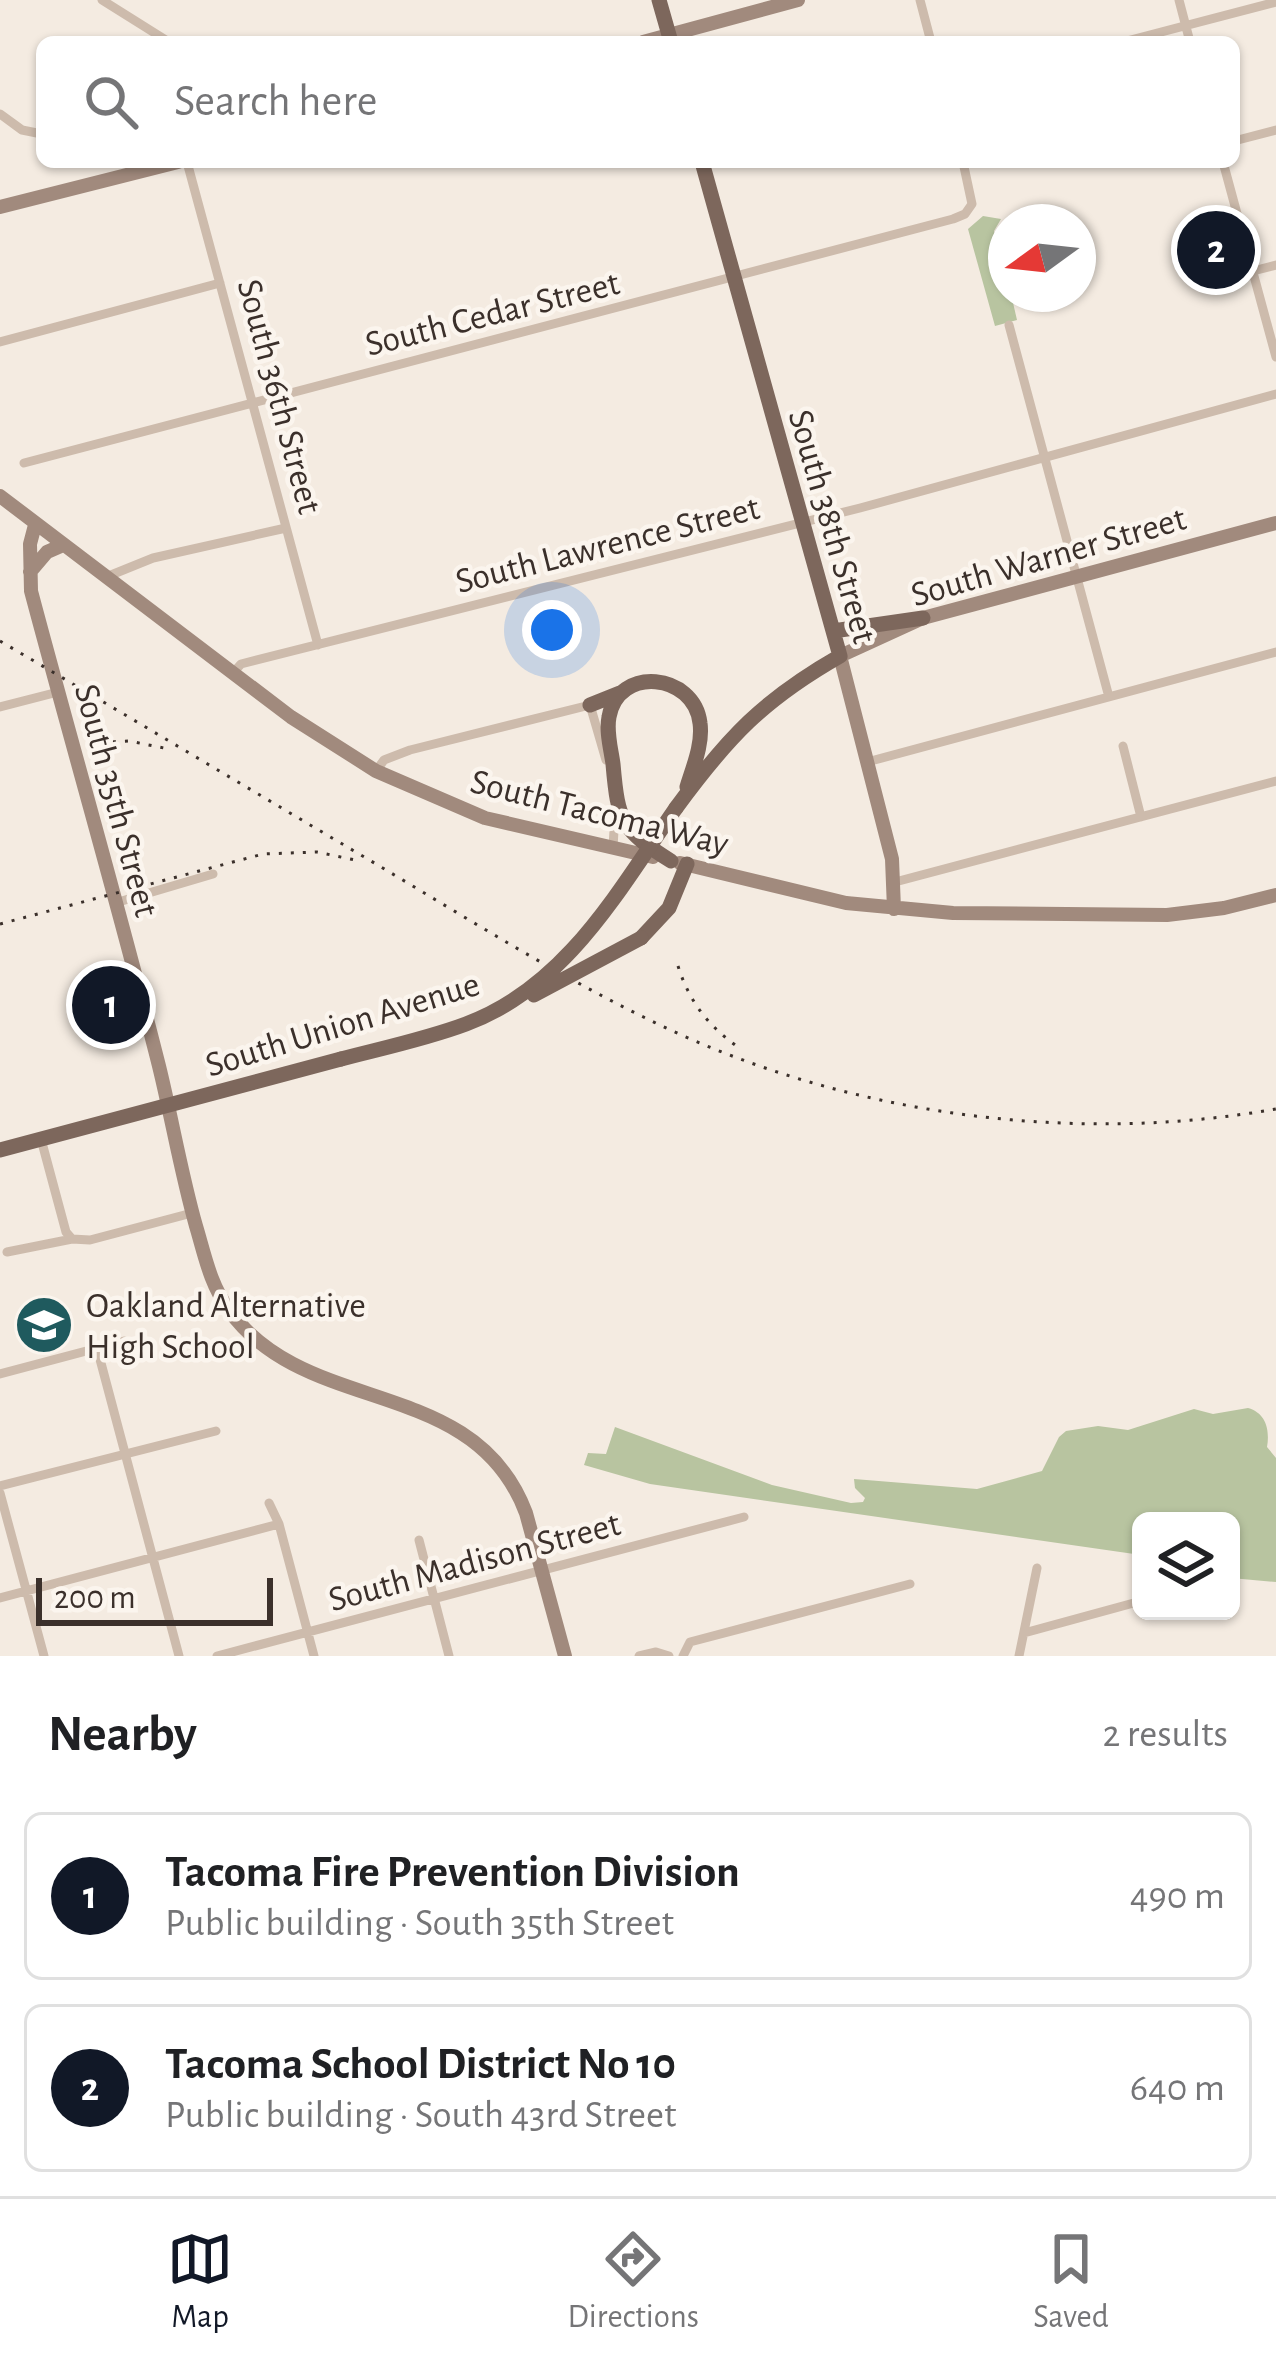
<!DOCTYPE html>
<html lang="en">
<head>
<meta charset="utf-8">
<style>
  :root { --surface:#fff; --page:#f6f6f6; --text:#202124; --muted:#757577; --line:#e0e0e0; --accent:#111827 }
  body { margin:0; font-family:"Alegreya Sans",sans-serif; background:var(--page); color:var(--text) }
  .controls { position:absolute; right:36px; bottom:36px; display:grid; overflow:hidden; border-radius:18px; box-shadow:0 3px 9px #0004 }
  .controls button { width:108px; height:108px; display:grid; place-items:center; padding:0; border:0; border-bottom:3px solid var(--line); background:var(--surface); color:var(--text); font:60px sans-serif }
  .compass { position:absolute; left:988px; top:204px; width:108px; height:108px; border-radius:50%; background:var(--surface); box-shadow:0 3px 9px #0004; rotate:255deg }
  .scale { position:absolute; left:36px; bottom:30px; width:237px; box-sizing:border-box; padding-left:12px; border:6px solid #3b302b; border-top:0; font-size:33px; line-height:42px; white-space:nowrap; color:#3b302b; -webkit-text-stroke:9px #fbf5ee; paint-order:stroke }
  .you { position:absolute; left:552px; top:630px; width:42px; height:42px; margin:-30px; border:9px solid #fff; border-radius:50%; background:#1a73e8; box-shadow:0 0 0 18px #1a73e833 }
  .badge { display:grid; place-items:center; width:78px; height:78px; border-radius:50%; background:var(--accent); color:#fff; font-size:39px; font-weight:700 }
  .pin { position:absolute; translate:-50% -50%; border:6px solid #fff; box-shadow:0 3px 12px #0006 }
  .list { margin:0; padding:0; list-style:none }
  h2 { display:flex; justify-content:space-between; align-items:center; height:156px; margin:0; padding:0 48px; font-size:51px }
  h2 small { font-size:39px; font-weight:400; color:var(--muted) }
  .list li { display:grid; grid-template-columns:78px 1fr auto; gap:36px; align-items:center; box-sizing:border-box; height:168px; margin:0 24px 24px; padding:0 24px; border:3px solid var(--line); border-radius:18px }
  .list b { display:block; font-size:45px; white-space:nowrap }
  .list p { margin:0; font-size:39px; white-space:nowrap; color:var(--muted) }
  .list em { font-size:39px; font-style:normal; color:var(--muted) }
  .icon { flex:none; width:66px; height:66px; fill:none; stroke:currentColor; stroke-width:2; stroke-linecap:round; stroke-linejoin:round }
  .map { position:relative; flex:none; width:1276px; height:1656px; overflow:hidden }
  .search { position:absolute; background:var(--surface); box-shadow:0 3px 9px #0004; left:36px; right:36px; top:36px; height:132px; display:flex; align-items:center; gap:30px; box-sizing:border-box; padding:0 42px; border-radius:18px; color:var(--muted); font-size:45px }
  .sheet { height:540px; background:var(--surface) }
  nav { display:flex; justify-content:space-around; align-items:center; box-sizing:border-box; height:168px; border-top:3px solid var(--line); background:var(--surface); font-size:33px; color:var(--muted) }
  nav a { display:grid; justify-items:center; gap:6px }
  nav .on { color:var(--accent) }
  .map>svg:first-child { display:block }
  .green { fill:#b8c4a0 }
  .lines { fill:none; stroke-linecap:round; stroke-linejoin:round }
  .street { stroke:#cdbbac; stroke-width:9 }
  .secondary { stroke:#a18a7d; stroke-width:14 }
  .primary { stroke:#7d675c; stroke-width:15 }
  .rail { stroke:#3b302b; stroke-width:3; stroke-dasharray:3 9; stroke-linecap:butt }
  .primary-bridge { stroke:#7d675c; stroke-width:15 }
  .labels { text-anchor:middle; stroke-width:9; stroke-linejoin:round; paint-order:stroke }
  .street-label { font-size:36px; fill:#3b302b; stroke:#fbf5ee }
  .poi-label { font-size:36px; fill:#3b302b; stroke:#fbf5ee; text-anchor:start }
</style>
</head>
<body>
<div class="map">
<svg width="1276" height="1656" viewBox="0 0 1276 1656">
  <rect width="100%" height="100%" fill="#f4ebe1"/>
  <path class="green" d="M 983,216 L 1001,219 L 994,231 L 1006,277 L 1006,294 L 1011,294 L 1017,320 L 995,326 L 968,229 Z
    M 1248,1408 C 1266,1413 1270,1430 1267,1447 L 1276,1458 L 1276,1582 L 1231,1578 L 1231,1521 L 1141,1521 L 1141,1555 L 650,1484 L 584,1465 L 588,1453 L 606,1454 L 615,1427 L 772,1485 L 851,1503 L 863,1502 L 865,1498 L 855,1488 L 854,1479 L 977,1489 L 1042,1471 L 1059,1437 L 1066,1431 L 1098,1426 L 1128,1430 L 1194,1409 L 1213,1414 Z"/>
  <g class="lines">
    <path class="street" d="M 102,0 L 169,42
      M 920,0 L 931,42
      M 1179,0 L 1190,42
      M 1123,42 L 1276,2
      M 0,114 L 22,130 L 42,134
      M 1234,141 L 1276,130
      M 187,162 L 318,645
      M 1223,162 L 1276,357
      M 1253,271 L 1276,265
      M 1009,325 L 1109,697
      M 0,342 L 220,283
      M 24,463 L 953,219 L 965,214 L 972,204 L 963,162
      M 106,577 L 153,558 L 286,528
      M 233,673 L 241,664 L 860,508 L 1276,394
      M 0,707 L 58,692
      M 1123,746 L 1141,817
      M 867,762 L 1276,652
      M 376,771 L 384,760 L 410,750 L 590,705 L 606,760
      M 613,848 L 615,812
      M 895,882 L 1276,781
      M 115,903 L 213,874
      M 41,1139 L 66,1232 L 72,1239
      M 7,1252 L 72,1239 L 90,1240 L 192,1213
      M 97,1348 L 179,1656
      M 0,1374 L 124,1341
      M 0,1486 L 216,1431
      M 0,1493 L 44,1656
      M 269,1503 L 279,1524 L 314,1656
      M 419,1540 L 449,1656
      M 0,1598 L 279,1524
      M 1024,1633 L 1141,1601
      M 217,1656 L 744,1517
      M 639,1656 L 656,1652 L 669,1656
      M 683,1656 L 690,1642 L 910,1584
      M 1019,1656 L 1037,1568"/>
    <path class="secondary" d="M 643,42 L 798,0
      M 0,207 L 178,162
      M 0,496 L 291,717 L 376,771 L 485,818 L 653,857
      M 35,525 L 30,544 L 31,591 C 73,749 119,907 159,1066 C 172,1119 181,1173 196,1226 C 205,1256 210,1284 229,1310 C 306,1418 474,1374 526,1513 L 565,1656
      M 30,572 L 47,552 L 63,545
      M 680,863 L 846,903 L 953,913 L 1167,915 L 1224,908 L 1276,895
      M 894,909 L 892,859 L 840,656 L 923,618 L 1276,523"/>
    <path class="primary" d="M 659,0 L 671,42
      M 833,631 L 923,618
      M 590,705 L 620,693
      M 676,808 C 728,737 763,700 840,656 L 702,162
      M 671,861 C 622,830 618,823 613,764 C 611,749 606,732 609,717 C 618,665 694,673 700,723 C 703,744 693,767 687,787
      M 641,938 L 669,908 L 687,864
      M 0,1150 L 341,1059"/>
    <path class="rail" d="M 0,641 C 126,715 251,790 376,864 C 470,920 563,979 662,1026 C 849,1115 1072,1145 1276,1109
      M 89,743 L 129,741 L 164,748
      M 0,924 L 263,854 L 317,852 L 355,860
      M 678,966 C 689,1001 708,1026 738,1047"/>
    <path class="primary-bridge" d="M 534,995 L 641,938
      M 341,1059 C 383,1048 426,1039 466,1024 C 566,987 618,891 676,808"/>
  </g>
  <defs>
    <g id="school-disc" transform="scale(3)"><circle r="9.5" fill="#1f5a5e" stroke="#fbf5ee"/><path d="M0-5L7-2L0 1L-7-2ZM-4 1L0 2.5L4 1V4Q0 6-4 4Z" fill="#fff"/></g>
  </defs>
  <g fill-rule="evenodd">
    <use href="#school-disc" x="44" y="1325"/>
  </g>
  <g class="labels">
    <g class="street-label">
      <text transform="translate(492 312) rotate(-14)" y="13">South Cedar Street</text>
      <text transform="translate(281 396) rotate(75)" y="13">South 36th Street</text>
      <text transform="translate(834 526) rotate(74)" y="13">South 38th Street</text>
      <text transform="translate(607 543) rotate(-14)" y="13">South Lawrence Street</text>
      <text transform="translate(1048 555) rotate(-16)" y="13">South Warner Street</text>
      <text transform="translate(118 800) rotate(75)" y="13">South 35th Street</text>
      <text transform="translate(600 811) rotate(14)" y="13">South Tacoma Way</text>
      <text transform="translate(342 1023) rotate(-17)" y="13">South Union Avenue</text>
      <text transform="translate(474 1560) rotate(-15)" y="13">South Madison Street</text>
    </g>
    <g class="poi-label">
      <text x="86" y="1317">Oakland Alternative<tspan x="86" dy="41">High School</tspan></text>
    </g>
  </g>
</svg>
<div class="controls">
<button><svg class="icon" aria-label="layers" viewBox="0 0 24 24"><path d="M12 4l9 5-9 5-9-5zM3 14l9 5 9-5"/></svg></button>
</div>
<svg class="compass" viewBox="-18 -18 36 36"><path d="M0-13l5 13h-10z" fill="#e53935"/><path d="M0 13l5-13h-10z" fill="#757577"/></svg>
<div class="scale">200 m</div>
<div class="you"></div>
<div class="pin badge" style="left:111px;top:1005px">1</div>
<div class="pin badge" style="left:1216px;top:250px">2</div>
<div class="search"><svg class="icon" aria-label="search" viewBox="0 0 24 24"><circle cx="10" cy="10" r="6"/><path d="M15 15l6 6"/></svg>Search here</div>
</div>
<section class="sheet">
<h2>Nearby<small>2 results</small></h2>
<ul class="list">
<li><span class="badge">1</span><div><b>Tacoma Fire Prevention Division</b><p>Public building · South 35th Street</p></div><em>490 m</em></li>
<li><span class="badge">2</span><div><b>Tacoma School District No 10</b><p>Public building · South 43rd Street</p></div><em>640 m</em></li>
</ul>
</section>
<nav>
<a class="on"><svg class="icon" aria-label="map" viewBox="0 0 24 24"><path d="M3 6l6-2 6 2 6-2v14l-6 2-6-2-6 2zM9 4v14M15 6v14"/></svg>Map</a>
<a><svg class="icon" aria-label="directions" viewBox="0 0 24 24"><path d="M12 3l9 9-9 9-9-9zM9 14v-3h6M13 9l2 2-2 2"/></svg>Directions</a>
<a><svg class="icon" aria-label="saved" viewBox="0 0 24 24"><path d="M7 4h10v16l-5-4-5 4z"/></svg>Saved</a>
</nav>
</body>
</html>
